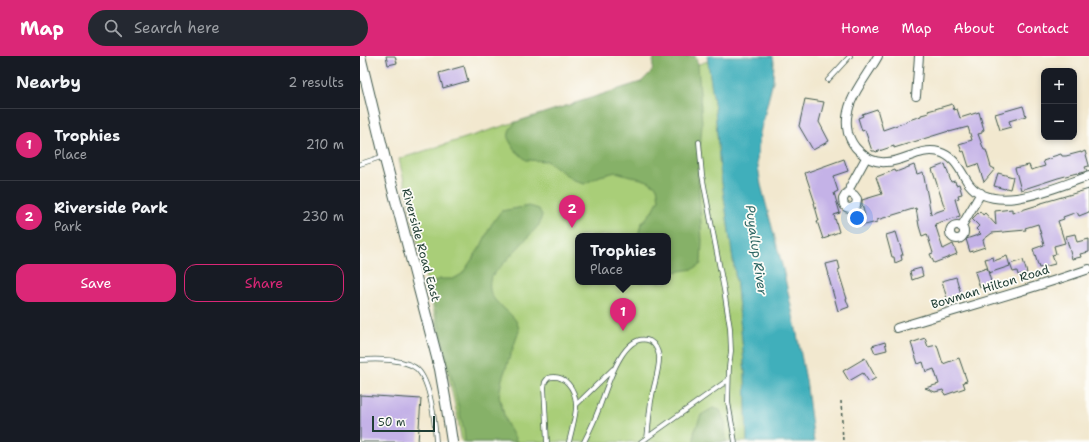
<!DOCTYPE html>
<html lang="en">
<head>
<meta charset="utf-8">
<style>
  :root { --surface:#171b24; --page:#242831; --text:#f1f3f6; --muted:#9ea1a6; --line:#363941; --accent:#db2777 }
  body { margin:0; font-family:"Shantell Sans",sans-serif; background:var(--page); color:var(--text) }
  .controls { position:absolute; right:12px; top:12px; display:grid; overflow:hidden; border-radius:8px; box-shadow:0 2px 6px #0003 }
  .controls button { width:36px; height:36px; display:grid; place-items:center; padding:0; border:0; border-bottom:1px solid var(--line); background:var(--surface); color:var(--text); font:20px sans-serif }
  .scale { position:absolute; left:12px; bottom:10px; width:63px; box-sizing:border-box; padding-left:4px; border:2px solid #1f3d34; border-top:0; font-size:11px; line-height:14px; white-space:nowrap; color:#1f3d34; -webkit-text-stroke:3px #fdfcf7; paint-order:stroke }
  .you { position:absolute; left:497px; top:162px; width:14px; height:14px; margin:-10px; border:3px solid #fff; border-radius:50%; background:#1a73e8; box-shadow:0 0 0 6px #1a73e833 }
  .badge { display:grid; place-items:center; width:26px; height:26px; border-radius:50%; background:var(--accent); color:#fff; font-size:13px; font-weight:700 }
  .pin { position:absolute; translate:-50% -33px; filter:drop-shadow(0 1px 2px #0008) }
  .pin::after { content:''; position:absolute; top:21px; width:14px; height:12px; background:inherit; clip-path:polygon(0 0,100% 0,50% 100%) }
  .popup { position:absolute; left:215px; top:177px; width:96px; height:52px; box-sizing:border-box; display:grid; place-content:center; border-radius:8px; background:var(--surface); filter:drop-shadow(0 1px 3px #0005); font-size:13px; white-space:nowrap; color:var(--muted) }
  .popup b { font-size:15px; color:var(--text) }
  .popup::after { content:''; position:absolute; left:50%; top:100%; margin-left:-8px; border:8px solid transparent; border-top-color:var(--surface) }
  .list { margin:0; padding:0; list-style:none }
  h2 { display:flex; justify-content:space-between; align-items:center; height:52px; margin:0; padding:0 16px; font-size:17px }
  h2 small { font-size:13px; font-weight:400; color:var(--muted) }
  .list li { display:grid; grid-template-columns:26px 1fr auto; gap:12px; align-items:center; box-sizing:border-box; height:72px; padding:0 16px; border-top:1px solid var(--line) }
  .list b { display:block; font-size:15px; white-space:nowrap }
  .list p { margin:0; font-size:13px; white-space:nowrap; color:var(--muted) }
  .list em { font-size:13px; font-style:normal; color:var(--muted) }
  .actions { display:flex; gap:8px; padding:12px 16px }
  .actions a { flex:1; padding:9px 0; border:1px solid var(--accent); border-radius:12px; text-align:center; font-size:14px; color:var(--accent) }
  .actions .main { background:var(--accent); color:#fff }
  .icon { flex:none; width:22px; height:22px; fill:none; stroke:currentColor; stroke-width:2; stroke-linecap:round; stroke-linejoin:round }
  .map { position:relative; flex:none; width:729px; height:386px; overflow:hidden }
  header { display:flex; align-items:center; gap:24px; box-sizing:border-box; height:56px; padding:0 20px; background:var(--accent); color:#fff }
  header strong { font-size:19px }
  nav { display:flex; gap:22px; margin-inline-start:auto; font-size:14px }
  .search { width:280px; height:36px; background:var(--page); display:flex; align-items:center; gap:10px; box-sizing:border-box; padding:0 14px; border-radius:22px; color:var(--muted); font-size:15px }
  main { display:flex }
  aside { flex:1; background:var(--surface) }
  .map>svg:first-child { display:block }
  .green { fill:#a9ce78; stroke:#648656; fill-rule:evenodd }
  .forest { fill:#86b168; stroke:#52774e }
  .water { fill:#40afbb; stroke:#307678 }
  .building { fill:#c4b2e7 }
  .lines { fill:none; stroke-linecap:round; stroke-linejoin:round }
  .service-casing { stroke:#3f574b; stroke-width:5.5 }
  .minor-casing { stroke:#3f574b; stroke-width:10 }
  .tertiary-casing { stroke:#3f574b; stroke-width:12 }
  .path { stroke:#3f574b; stroke-width:1.5; stroke-dasharray:3 3; stroke-linecap:butt }
  .service { stroke:#fff; stroke-width:4 }
  .minor { stroke:#fff; stroke-width:8 }
  .tertiary { stroke:#fff; stroke-width:10 }
  .labels { text-anchor:middle; stroke-width:3.5; stroke-linejoin:round; paint-order:stroke }
  .street-label { font-size:12px; fill:#1f3d34; stroke:#fdfcf7 }
  .water-label { font-size:13px; font-style:italic; fill:#2b6563; stroke:#fdfcf7 }
</style>
</head>
<body>
<header>
<strong>Map</strong>
<div class="search"><svg class="icon" aria-label="search" viewBox="0 0 24 24"><circle cx="10" cy="10" r="6"/><path d="M15 15l6 6"/></svg>Search here</div>
<nav><a>Home</a><a>Map</a><a>About</a><a>Contact</a></nav>
</header>
<main>
<aside>
<h2>Nearby<small>2 results</small></h2>
<ul class="list">
<li><span class="badge">1</span><div><b>Trophies</b><p>Place</p></div><em>210 m</em></li>
<li><span class="badge">2</span><div><b>Riverside Park</b><p>Park</p></div><em>230 m</em></li>
</ul>
<div class="actions"><a class="main">Save</a><a>Share</a></div>
</aside>
<div class="map">
<svg width="729" height="386" viewBox="0 0 729 386">
  <rect width="100%" height="100%" fill="#fdfcf7"/>
  <filter id="ink" filterUnits="userSpaceOnUse"><feTurbulence type="fractalNoise" baseFrequency=".025" numOctaves="2"/><feDisplacementMap in="SourceGraphic" scale="8" xChannelSelector="R" yChannelSelector="G"/><feConvolveMatrix kernelMatrix="1 2 1 2 8 2 1 2 1" color-interpolation-filters="sRGB"/></filter>
  <filter id="wash" filterUnits="userSpaceOnUse"><feTurbulence type="fractalNoise" baseFrequency=".012" numOctaves="4" result="noise"/><feDisplacementMap in="SourceGraphic" scale="16" xChannelSelector="R" yChannelSelector="G"/><feGaussianBlur stdDeviation="0.9" result="paint"/><feColorMatrix in="noise" values="0 0 0 0 0 0 0 0 0 0 0 0 0 0 0 0 0 1.4 0 .05"/><feComposite in="paint" operator="in"/></filter>
  <g filter="url(#wash)">
    <rect width="100%" height="100%" fill="#f2e8cf"/>
    <path class="green" d="M 348,5 L 355,53 L 360,113 L 377,231 L 385,317 L 387,386 L 102,386 L 97,358 L 39,103 ZM 218,180 L 308,180 L 308,226 L 218,226 Z"/>
    <path class="forest" d="M 294,0 L 335,0 L 338,8 L 342,68 L 338,120 L 342,185 L 341,208 L 333,213 L 314,216 L 308,218 L 308,180 L 278,180 L 281,168 L 294,153 L 299,143 L 297,131 L 288,125 L 256,116 L 240,120 L 224,128 L 212,123 L 187,105 L 166,104 L 154,93 L 148,82 L 150,73 L 156,66 L 281,26 L 292,15 Z
      M 169,150 L 179,153 L 182,159 L 179,169 L 131,221 C 122,250 158,252 159,275 L 142,323 L 139,340 L 146,366 L 157,386 L 105,386 L 104,375 L 71,235 L 74,226 L 79,223 L 93,223 L 102,218 L 121,190 L 131,169 L 141,155 Z
      M 353,352 L 360,354 L 365,367 L 366,386 L 334,386 L 334,377 L 341,359 Z"/>
    <path class="water" d="M 347,0 L 413,0 L 414,6 L 413,25 L 400,77 L 397,104 L 401,129 L 423,213 L 436,273 L 446,324 L 454,386 L 387,386 L 385,317 L 377,231 L 360,113 L 355,53 Z"/>
    <g id="blocks">
      <path class="building" d="M 26,0 L 35,0 L 37,7 L 28,9 Z
        M 104,10 L 108,25 L 83,32 L 79,17 Z
        M 445,43 L 464,46 L 459,66 L 469,85 L 453,94 L 439,70 Z
        M 592,48 L 594,54 L 597,53 L 600,62 L 619,56 L 624,74 L 622,75 L 622,77 L 618,78 L 624,94 L 626,94 L 631,111 L 635,113 L 624,126 L 618,108 L 609,111 L 604,95 L 602,96 L 599,88 L 612,84 L 608,71 L 589,76 L 589,75 L 534,92 L 534,90 L 516,96 L 515,95 L 512,95 L 505,74 L 502,75 L 498,62 L 503,60 L 502,58 L 517,53 L 523,74 L 546,66 L 546,65 L 561,60 L 561,59 L 569,57 L 568,55 Z
        M 663,50 L 666,60 L 649,65 L 651,71 L 640,74 L 635,58 Z
        M 725,95 L 729,109 L 729,110 L 725,111 L 727,115 L 717,118 L 717,117 L 698,122 L 661,134 L 655,112 L 669,109 L 671,114 L 685,110 L 683,105 L 692,102 L 691,101 L 701,98 L 702,100 L 706,100 L 721,96 L 721,97 Z
        M 484,103 L 488,115 L 473,120 L 478,135 L 474,137 L 480,157 L 474,159 L 479,176 L 468,180 L 469,181 L 463,183 L 457,165 L 459,165 L 454,147 L 455,147 L 445,117 Z
        M 585,108 L 591,126 L 595,125 L 596,129 L 599,128 L 602,138 L 598,139 L 599,142 L 595,143 L 600,160 L 575,168 L 583,193 L 593,188 L 597,198 L 574,207 L 570,198 L 573,197 L 567,178 L 562,180 L 559,170 L 556,152 L 517,164 L 517,166 L 501,170 L 499,161 L 505,160 L 502,148 L 502,144 L 522,138 L 516,121 L 535,114 L 536,116 L 554,109 L 557,118 L 563,116 L 571,158 L 585,153 L 572,113 Z
        M 638,117 L 653,121 L 650,133 L 646,132 L 645,133 L 634,130 Z
        M 729,133 L 729,156 L 719,160 L 717,156 L 703,161 L 704,163 L 698,165 L 705,187 L 694,190 L 696,198 L 692,199 L 695,208 L 679,212 L 673,193 L 684,189 L 678,168 L 665,172 L 666,174 L 632,177 L 623,184 L 625,191 L 610,196 L 606,183 L 621,178 L 616,173 L 619,170 L 612,163 L 620,155 L 623,159 L 625,157 L 636,169 L 635,155 L 652,153 L 652,157 L 678,149 L 678,148 Z
        M 536,176 L 543,199 L 541,199 L 542,204 L 535,207 L 534,201 L 532,201 L 526,179 Z
        M 715,178 L 717,186 L 729,183 L 729,196 L 720,198 L 721,201 L 712,203 L 706,180 Z
        M 647,200 L 650,210 L 629,217 L 625,203 L 633,201 L 634,205 Z
        M 663,204 L 667,217 L 658,219 L 657,215 L 653,216 L 650,208 Z
        M 478,205 L 480,213 L 478,214 L 487,243 L 486,243 L 489,251 L 478,255 L 468,219 L 469,219 L 466,208 Z
        M 561,212 L 563,220 L 552,224 L 550,215 Z
        M 627,212 L 632,229 L 620,232 L 615,216 Z
        M 596,221 L 601,238 L 587,243 L 582,225 Z
        M 565,282 L 568,291 L 577,289 L 583,308 L 599,302 L 607,325 L 603,326 L 605,332 L 585,339 L 583,334 L 575,336 L 565,332 L 579,328 L 574,313 L 566,316 L 563,306 L 558,308 L 551,287 Z
        M 525,286 L 527,294 L 515,297 L 512,290 Z
        M 505,302 L 516,322 L 509,326 L 503,317 L 489,325 L 483,315 Z
        M 0,339 L 61,343 L 58,386 L 0,386 Z"/>
    </g>
  </g>
  <g filter="url(#ink)">
    <use href="#blocks" fill-opacity="0" stroke="#3f574b" stroke-width="1"/>
    <g class="lines">
      <g class="service-casing">
        <path id="service" d="M 468,24 L 490,0
          M 339,86 L 342,119 L 364,234 L 370,272 L 371,295 L 369,311 L 368,346 L 375,386
          M 0,108 L 24,100
          M 0,304 C 16,303 44,302 57,313 C 71,326 75,367 76,386
          M 216,349 L 253,313
          M 187,386 L 184,331 L 185,326 L 188,322 C 205,317 215,333 216,348 C 217,356 211,377 209,386
          M 224,386 C 229,376 234,366 238,355 C 245,338 262,273 290,285 C 295,288 298,295 299,300 C 300,312 294,328 292,340 C 289,354 289,368 287,382
          M 281,386 L 368,324"/>
      </g>
      <g class="minor-casing">
        <path id="minor" d="M 518,0 C 505,24 481,47 488,77 C 490,83 493,90 499,95 C 506,102 515,107 526,106 C 544,106 560,91 579,96 C 596,101 600,115 609,128 C 635,161 698,130 729,120
          M 556,40 L 559,0
          M 489,137 L 494,139 L 497,143 L 496,149 L 491,152 C 485,152 483,149 483,143 L 486,138 L 489,137 L 490,131 L 506,102
          M590 176a7 7 0 1 1 14 0a7 7 0 1 1-14 0Z
          M 601,171 L 621,137
          M 537,272 C 601,252 666,235 729,213"/>
      </g>
      <g class="tertiary-casing">
        <path id="tertiary" d="M 0,0 L 26,107 L 80,313 L 87,353 L 92,386"/>
      </g>
      <path class="path" d="M 481,345 L 483,386"/>
      <use href="#service" class="service"/>
      <use href="#minor" class="minor"/>
      <use href="#tertiary" class="tertiary"/>
    </g>
  </g>
  <g class="labels">
    <g class="street-label">
      <text transform="translate(61 189) rotate(75)" y="4">Riverside Road East</text>
      <text transform="translate(630 231) rotate(-17)" y="4">Bowman Hilton Road</text>
    </g>
    <g class="water-label">
      <text transform="translate(397 194) rotate(82)" y="5">Puyallup River</text>
    </g>
  </g>
</svg>
<div class="controls">
<button>+</button>
<button>−</button>
</div>
<div class="scale">50 m</div>
<div class="you"></div>
<div class="pin badge" style="left:263px;top:275px">1</div>
<div class="popup"><b>Trophies</b>Place</div>
<div class="pin badge" style="left:212px;top:172px">2</div>
</div>
</main>
</body>
</html>
